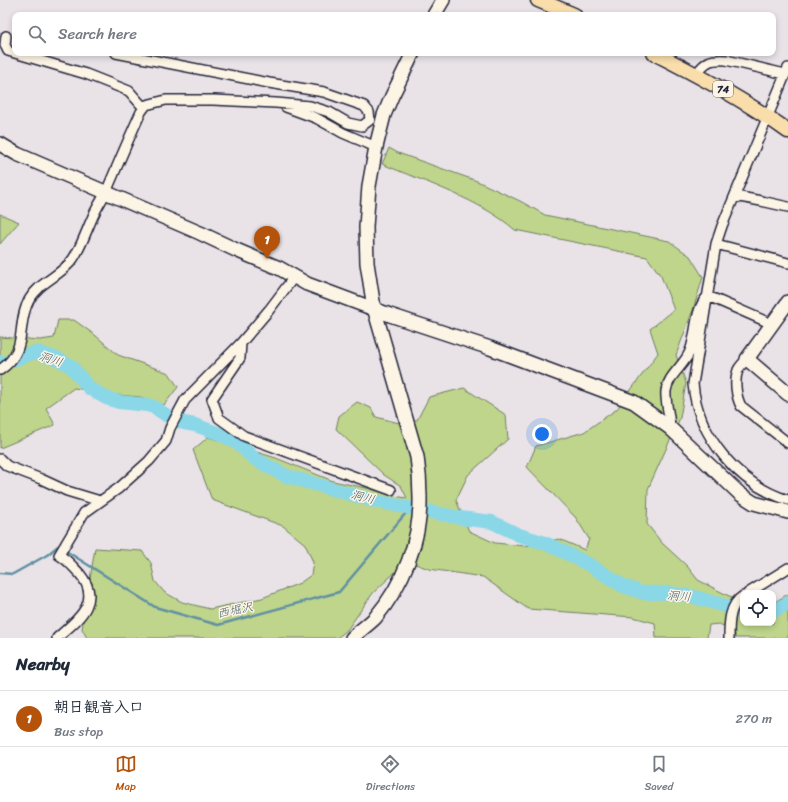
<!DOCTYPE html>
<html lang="en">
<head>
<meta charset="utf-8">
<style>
  :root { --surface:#fff; --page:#f6f6f7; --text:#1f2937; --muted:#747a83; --line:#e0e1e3; --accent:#b45309 }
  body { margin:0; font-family:Sriracha,"Klee One",sans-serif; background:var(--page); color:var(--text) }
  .controls { position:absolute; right:12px; bottom:12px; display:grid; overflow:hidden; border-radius:8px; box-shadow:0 2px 6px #0003 }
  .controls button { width:36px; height:36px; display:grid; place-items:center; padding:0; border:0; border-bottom:1px solid var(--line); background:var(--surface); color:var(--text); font:20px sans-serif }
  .you { position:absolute; left:542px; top:434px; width:14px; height:14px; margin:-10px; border:3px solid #fff; border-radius:50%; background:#1a73e8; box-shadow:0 0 0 6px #1a73e833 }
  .badge { display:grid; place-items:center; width:26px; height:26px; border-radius:50%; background:var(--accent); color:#fff; font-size:13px; font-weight:700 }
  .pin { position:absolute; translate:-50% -33px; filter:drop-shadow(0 1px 2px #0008) }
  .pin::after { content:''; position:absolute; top:21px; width:14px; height:12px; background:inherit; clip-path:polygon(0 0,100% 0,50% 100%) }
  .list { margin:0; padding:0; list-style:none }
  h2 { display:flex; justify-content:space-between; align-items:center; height:52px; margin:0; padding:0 16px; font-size:17px }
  h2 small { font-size:13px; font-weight:400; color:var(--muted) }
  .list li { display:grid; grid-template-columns:26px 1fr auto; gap:12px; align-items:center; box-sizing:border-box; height:56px; padding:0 16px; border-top:1px solid var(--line) }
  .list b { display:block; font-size:15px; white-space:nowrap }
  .list p { margin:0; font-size:13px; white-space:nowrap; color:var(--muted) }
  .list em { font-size:13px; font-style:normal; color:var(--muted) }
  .icon { flex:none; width:22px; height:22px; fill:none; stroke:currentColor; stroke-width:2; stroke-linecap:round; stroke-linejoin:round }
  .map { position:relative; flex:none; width:788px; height:638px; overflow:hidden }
  .search { position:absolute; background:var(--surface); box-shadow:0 2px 6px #0003; left:12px; right:12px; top:12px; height:44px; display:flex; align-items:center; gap:10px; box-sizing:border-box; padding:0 14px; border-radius:8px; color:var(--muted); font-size:15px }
  .sheet { height:108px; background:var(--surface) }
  nav { display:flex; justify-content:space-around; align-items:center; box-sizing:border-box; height:56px; border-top:1px solid var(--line); background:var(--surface); font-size:11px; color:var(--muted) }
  nav a { display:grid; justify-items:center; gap:2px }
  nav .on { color:var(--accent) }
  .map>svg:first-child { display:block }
  .green { fill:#bed58b; stroke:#707c63 }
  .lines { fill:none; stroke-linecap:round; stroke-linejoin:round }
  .stream { stroke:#608fa3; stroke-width:2.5 }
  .river { stroke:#8ad7e8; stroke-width:14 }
  .street-casing { stroke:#22223b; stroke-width:12 }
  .secondary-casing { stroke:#22223b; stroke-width:16 }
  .primary-casing { stroke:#22223b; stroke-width:17 }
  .street { stroke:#fcf5e5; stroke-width:9 }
  .secondary { stroke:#fcf5e5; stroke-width:13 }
  .primary { stroke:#f9ddab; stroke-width:14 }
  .labels { text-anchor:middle; stroke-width:3; stroke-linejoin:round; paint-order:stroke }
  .shield { fill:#fcf5e5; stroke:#63616e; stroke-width:1 }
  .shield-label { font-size:10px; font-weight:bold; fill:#22223b }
  .water-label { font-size:12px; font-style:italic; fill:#41586f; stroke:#fcf5e5 }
</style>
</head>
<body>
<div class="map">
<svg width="788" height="638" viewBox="0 0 788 638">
  <rect width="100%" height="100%" fill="#e9e3e7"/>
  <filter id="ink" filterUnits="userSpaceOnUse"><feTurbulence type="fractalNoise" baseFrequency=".025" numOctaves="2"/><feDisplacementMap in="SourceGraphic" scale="8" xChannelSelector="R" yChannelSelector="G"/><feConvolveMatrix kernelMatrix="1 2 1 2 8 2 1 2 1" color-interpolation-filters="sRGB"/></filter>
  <g filter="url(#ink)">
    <path class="green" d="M 389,148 L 398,153 L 477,181 L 520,201 L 545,215 L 669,241 L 690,256 L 703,277 L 693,310 L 676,355 L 686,383 L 680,418 L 648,489 L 647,524 L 662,543 L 687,566 L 698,580 L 729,596 L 743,599 L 743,623 L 773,623 L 773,603 L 788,594 L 788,638 L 735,638 L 735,631 L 719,624 L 709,625 L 707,638 L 656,638 L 655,623 L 633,617 L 528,609 L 483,577 L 429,569 L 407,561 L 373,593 L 347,630 L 337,638 L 87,638 L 82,629 L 95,548 L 142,551 L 151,563 L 155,581 L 164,592 L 182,602 L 210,609 L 262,598 L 300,583 L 311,575 L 313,562 L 305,544 L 283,526 L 212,500 L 193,450 L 208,437 L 276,458 L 333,481 L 371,489 L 394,496 L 407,498 L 401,486 L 384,475 L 336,429 L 339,416 L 357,402 L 371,408 L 376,417 L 399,423 L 417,420 L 429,397 L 464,388 L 506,415 L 508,439 L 468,475 L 456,500 L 469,531 L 495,543 L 525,546 L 559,539 L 585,550 L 589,539 L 576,518 L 527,467 L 536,446 L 584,432 L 617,409 L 658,353 L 650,329 L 674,310 L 661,276 L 647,257 L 515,230 C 481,200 425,182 382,164 Z
      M 0,214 L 19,222 L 0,244 Z
      M 58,320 L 74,320 L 95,335 L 118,355 L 169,373 L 178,387 L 164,405 L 140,397 L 117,395 L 74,388 L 46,408 L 55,425 L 0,448 L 0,337 L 40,340 L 54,338 Z"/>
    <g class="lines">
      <path class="stream" d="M 0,573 L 13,574 L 47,555 L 58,546 L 155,607 L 218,625 L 339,592 L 411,507"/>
      <path class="river" d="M 0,362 L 4,363 L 36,352 L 58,359 L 71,366 L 89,388 L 106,398 L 119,402 L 147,405 L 154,407 L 169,417 L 184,423 L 195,425 L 220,434 L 236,442 L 255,459 L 286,476 L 375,501 L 461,518 L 492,522 L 519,535 L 542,542 L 554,547 L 590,565 L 623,586 L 643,593 L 668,593 L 691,596 L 743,611
        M 773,611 L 788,603"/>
      <g class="street-casing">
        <path id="street" d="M 6,36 L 5,45 L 8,51 L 86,74 L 129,91 L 144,108
          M 788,68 L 722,226 L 716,244 L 693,384 C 698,437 738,484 788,500
          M 696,74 C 706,61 710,59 726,60 L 785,74
          M 286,107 L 316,118 L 343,133 L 376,147
          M 735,196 L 761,201 L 788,207
          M 716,244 L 788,263
          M 241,343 L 240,358 L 212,399 L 219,418 L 244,436 L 391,490
          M 747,359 C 744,362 740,366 738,370 C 734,380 736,397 741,406 L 788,443
          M 0,370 C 30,349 15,326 29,300 C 40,281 61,276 73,259 C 82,246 88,226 95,212 C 99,204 103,198 107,190 C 118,164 129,138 141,112 L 146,105 L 166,100 L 213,100 L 276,103 L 310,106 L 329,112 L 348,123 L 362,126 L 370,120 L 369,112 L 364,106 L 324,92 L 269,83 L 116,53
          M 670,428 C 670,415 665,403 666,391 C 668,375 685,365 690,351 C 697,334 694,309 708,296 L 772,324
          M 0,459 L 7,466 L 41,479 L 67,491 L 100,501
          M 748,593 L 788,568
          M 57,638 C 77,620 103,602 80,574 C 73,567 68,560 59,555 L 84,513 L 119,488 L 149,461 L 166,441 L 170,428 L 185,400 L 241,343 L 269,310 L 294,277
          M 729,638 C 729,623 729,605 743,596"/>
      </g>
      <g class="secondary-casing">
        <path id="secondary" d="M 434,15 L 443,0
          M 0,144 L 17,154 L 200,233 L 236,250 L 279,268 L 307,284 L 390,315 L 490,348 L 634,402 L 670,428 L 740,494 L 754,503 L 788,512
          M 788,302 L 747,359 L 788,394
          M 352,638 C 359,631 368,625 375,618 C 403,585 421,540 420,497 C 420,483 419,470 417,457 L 374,308 L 367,263 L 366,227 L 369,186 L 376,147 L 384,115 L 392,96 L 413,53"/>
      </g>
      <g class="primary-casing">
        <path id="primary" d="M 538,0 L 574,15
          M 654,53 C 700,76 746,101 788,131"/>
      </g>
      <use href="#street" class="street"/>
      <use href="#secondary" class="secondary"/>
      <use href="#primary" class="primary"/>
    </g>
  </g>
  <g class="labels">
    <rect class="shield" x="713" y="81" width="20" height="16" rx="3"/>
    <g class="shield-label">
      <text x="723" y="93">74</text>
    </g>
    <g class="water-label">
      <text transform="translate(51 359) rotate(19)" y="4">洞川</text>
      <text transform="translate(363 497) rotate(15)" y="4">洞川</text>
      <text transform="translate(679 596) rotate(5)" y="4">洞川</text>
      <text transform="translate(235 610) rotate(-12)" y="4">西堀沢</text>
    </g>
  </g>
</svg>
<div class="controls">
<button><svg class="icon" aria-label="locate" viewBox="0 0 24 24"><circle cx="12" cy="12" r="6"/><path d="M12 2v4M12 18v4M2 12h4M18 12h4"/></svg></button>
</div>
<div class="you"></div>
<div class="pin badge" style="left:267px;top:259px">1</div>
<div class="search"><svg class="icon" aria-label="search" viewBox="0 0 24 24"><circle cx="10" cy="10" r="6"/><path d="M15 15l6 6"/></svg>Search here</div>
</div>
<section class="sheet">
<h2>Nearby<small></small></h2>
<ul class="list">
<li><span class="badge">1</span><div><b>朝日観音入口</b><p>Bus stop</p></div><em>270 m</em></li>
</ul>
</section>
<nav>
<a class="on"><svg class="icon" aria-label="map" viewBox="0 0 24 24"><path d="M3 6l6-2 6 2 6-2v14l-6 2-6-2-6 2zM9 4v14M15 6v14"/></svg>Map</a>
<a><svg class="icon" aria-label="directions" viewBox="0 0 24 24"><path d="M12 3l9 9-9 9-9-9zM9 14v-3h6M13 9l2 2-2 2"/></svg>Directions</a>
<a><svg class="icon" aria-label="saved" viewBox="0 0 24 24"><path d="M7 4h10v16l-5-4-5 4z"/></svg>Saved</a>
</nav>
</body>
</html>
